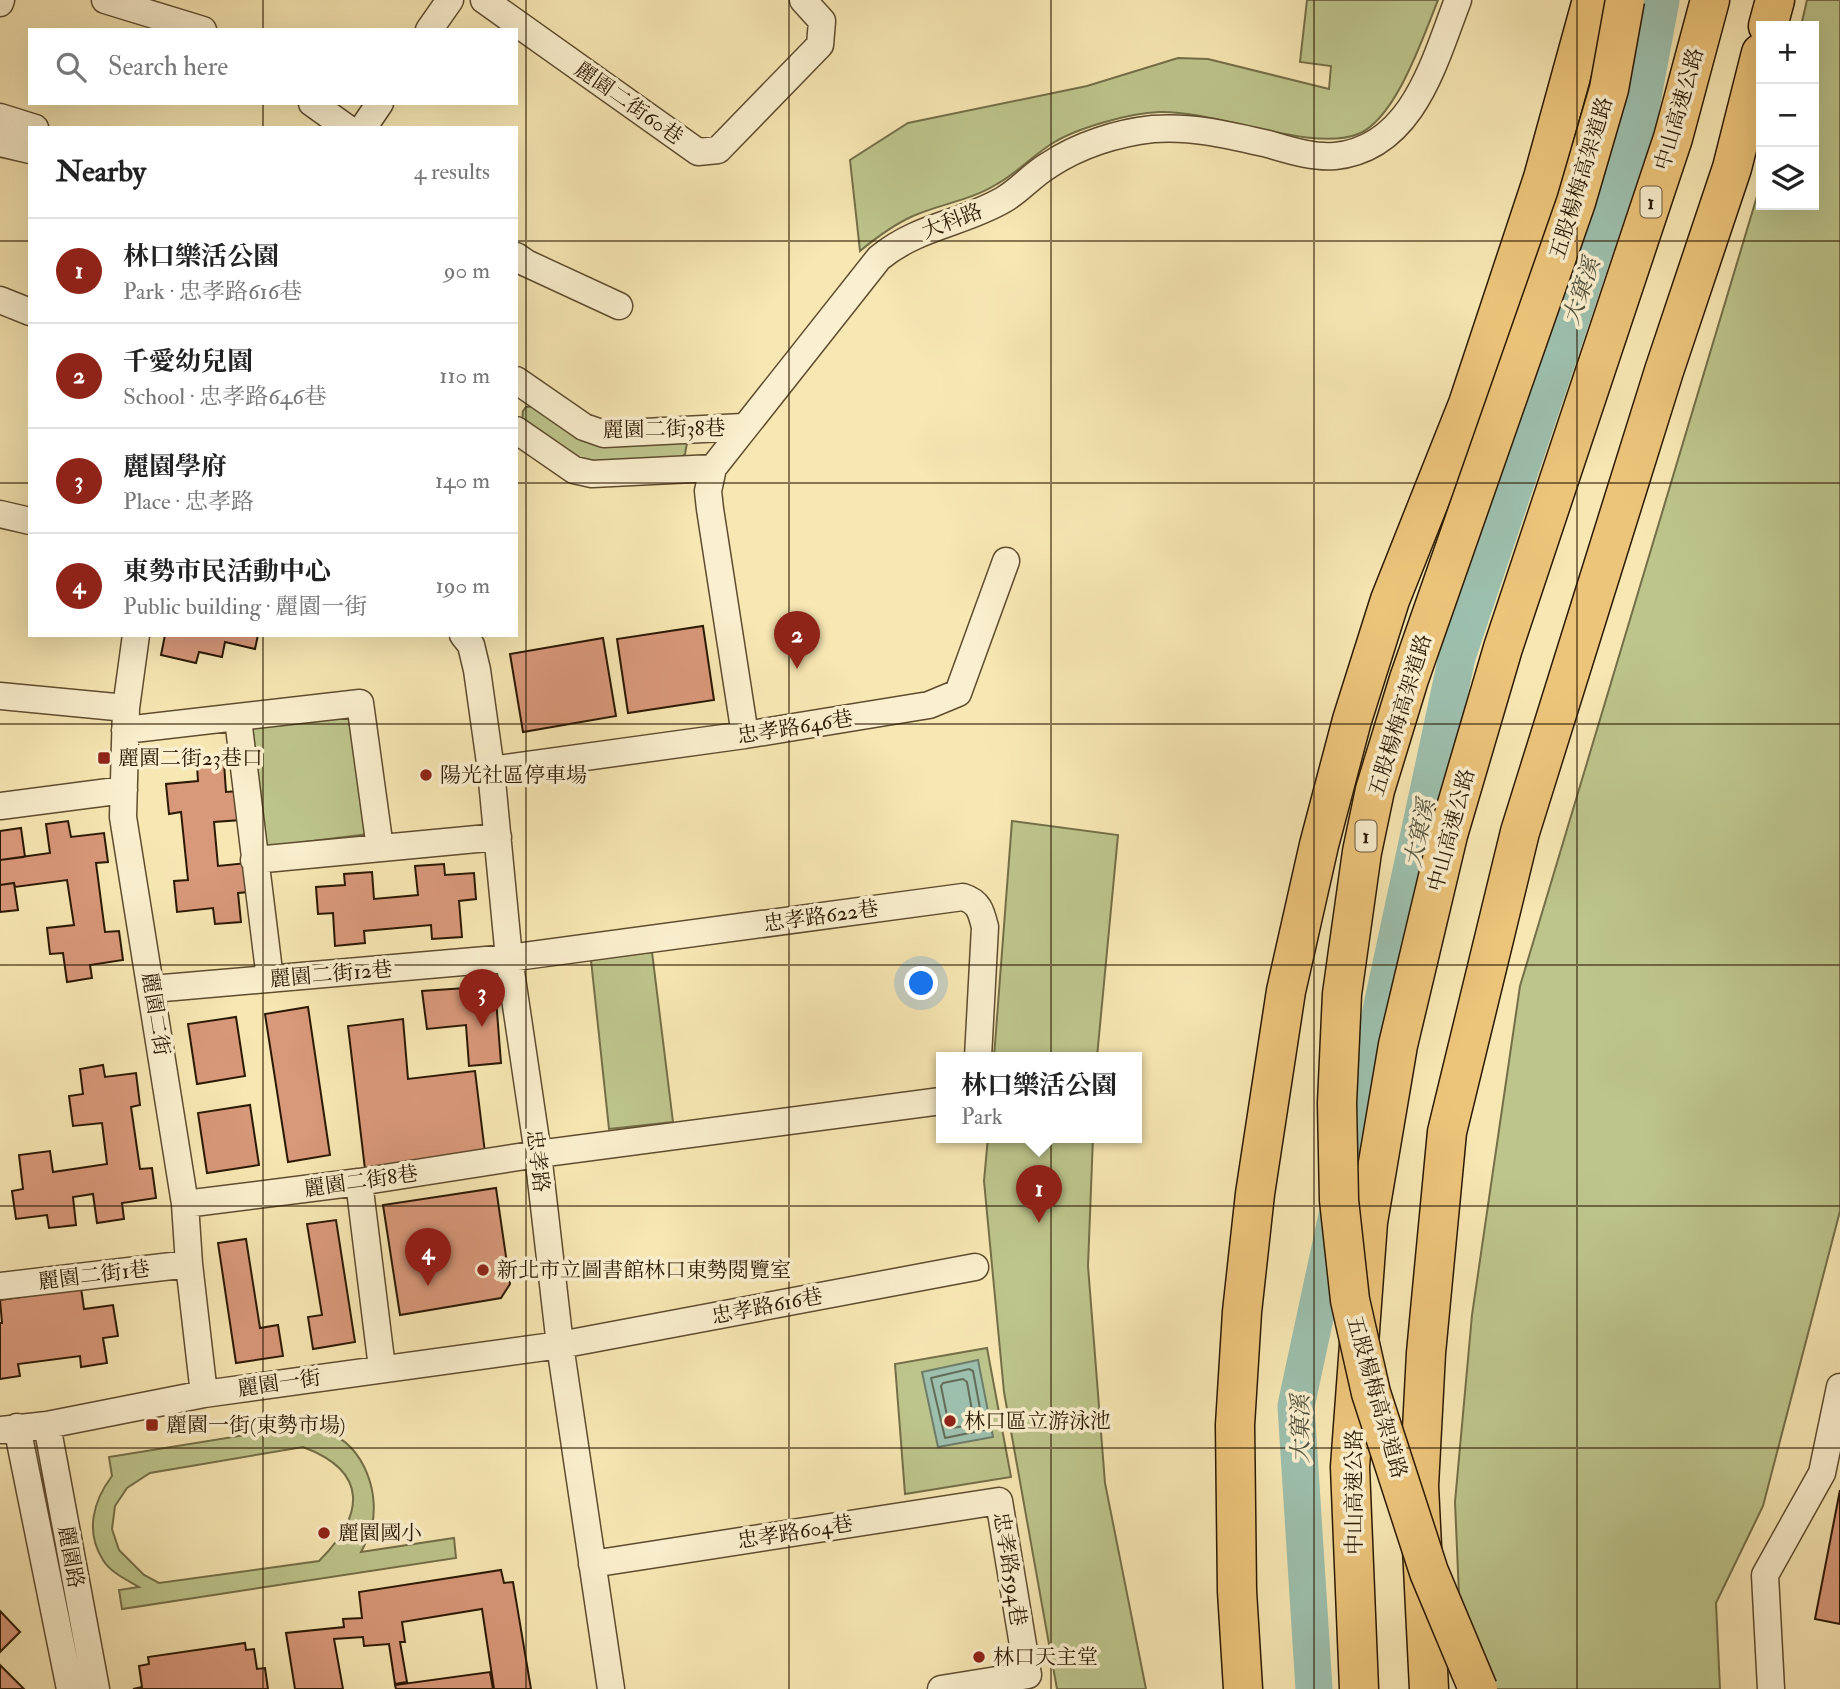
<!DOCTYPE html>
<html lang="en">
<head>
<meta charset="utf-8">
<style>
  :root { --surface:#fff; --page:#f2f2f2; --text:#222; --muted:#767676; --line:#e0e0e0; --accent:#8f2418 }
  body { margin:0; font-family:"IM FELL Double Pica","Noto Serif TC",serif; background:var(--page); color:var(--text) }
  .controls { position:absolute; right:21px; top:21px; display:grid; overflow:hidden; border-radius:0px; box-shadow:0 7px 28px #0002 }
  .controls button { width:63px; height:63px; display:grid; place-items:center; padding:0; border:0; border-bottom:2px solid var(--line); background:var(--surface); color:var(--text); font:35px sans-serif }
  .you { position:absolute; left:922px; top:984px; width:24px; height:24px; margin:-18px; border:5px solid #fff; border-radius:50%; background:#1a73e8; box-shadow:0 0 0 10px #1a73e833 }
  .badge { display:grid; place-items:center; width:46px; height:46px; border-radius:50%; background:var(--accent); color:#fff; font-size:23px; font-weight:700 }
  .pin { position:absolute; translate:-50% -58px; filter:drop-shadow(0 2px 4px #0008) }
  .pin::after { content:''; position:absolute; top:37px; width:24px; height:21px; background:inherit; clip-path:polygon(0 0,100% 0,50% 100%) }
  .popup { position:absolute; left:936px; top:1052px; width:206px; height:91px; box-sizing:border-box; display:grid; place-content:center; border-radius:0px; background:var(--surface); filter:drop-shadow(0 2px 5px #0005); font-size:23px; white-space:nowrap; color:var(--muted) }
  .popup b { font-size:26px; color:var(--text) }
  .popup::after { content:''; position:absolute; left:50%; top:100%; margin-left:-14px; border:14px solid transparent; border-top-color:var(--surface) }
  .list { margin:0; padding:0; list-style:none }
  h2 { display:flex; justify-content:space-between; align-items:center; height:91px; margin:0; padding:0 28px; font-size:30px }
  h2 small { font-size:23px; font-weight:400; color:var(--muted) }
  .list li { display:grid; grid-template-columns:46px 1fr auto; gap:21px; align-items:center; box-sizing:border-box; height:105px; padding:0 28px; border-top:2px solid var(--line) }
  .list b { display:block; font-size:26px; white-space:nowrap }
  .list p { margin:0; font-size:23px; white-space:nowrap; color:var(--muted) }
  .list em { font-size:23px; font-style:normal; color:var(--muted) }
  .icon { flex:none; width:38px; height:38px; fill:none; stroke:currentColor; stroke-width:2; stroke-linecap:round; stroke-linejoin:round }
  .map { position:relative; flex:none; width:1840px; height:1689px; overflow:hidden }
  .search { position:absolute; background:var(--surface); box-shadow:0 7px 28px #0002; left:28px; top:28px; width:490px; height:77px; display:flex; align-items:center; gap:18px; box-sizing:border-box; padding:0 24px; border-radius:0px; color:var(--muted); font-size:26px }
  .panel { position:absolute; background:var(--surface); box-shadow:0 7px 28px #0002; left:28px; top:126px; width:490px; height:511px; border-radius:0px }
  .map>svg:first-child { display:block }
  .green { fill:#bdc58c; stroke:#746f48; stroke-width:2; fill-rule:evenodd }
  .water { fill:#9dc0ae; stroke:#6f7d6a; stroke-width:2 }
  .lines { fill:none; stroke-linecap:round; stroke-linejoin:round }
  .shore { stroke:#646c58; stroke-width:2 }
  .river { stroke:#9dc0ae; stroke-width:37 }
  .building { fill:#d8987a; stroke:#2b1903; stroke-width:2 }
  .minor-casing { stroke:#5e4c2f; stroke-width:29 }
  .highway-casing { stroke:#2b1903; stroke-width:41 }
  .minor { stroke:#faefce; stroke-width:26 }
  .highway { stroke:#ecc47a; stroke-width:38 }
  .highway-bridge-casing { stroke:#2b1903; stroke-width:41; stroke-linecap:butt }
  .highway-bridge { stroke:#ecc47a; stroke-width:38 }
  .grid { fill:none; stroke:#2b1903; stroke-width:2; stroke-opacity:0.55 }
  .poi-dot { fill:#8f2418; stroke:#faefce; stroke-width:2.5 }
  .labels { text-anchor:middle; stroke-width:7; stroke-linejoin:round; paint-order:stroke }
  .shield { fill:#faefce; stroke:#695940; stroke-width:2 }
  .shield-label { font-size:19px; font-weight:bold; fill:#2b1903 }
  .street-label { font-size:21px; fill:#2b1903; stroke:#faefce }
  .poi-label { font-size:21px; fill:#2b1903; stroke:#faefce; text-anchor:start }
  .water-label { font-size:23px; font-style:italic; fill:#53533f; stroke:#faefce }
</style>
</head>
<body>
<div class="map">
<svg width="1840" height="1689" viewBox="0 0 1840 1689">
  <rect width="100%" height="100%" fill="#f7e7b3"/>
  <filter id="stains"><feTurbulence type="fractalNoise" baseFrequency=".00286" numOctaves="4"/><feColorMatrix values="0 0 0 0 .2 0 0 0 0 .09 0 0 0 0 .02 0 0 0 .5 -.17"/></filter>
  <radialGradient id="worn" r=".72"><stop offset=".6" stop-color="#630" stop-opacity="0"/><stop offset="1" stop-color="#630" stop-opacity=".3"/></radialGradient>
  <path class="green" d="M 1307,0 L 1438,0 C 1423,37 1396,119 1358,134 C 1312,153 1214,110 1159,112 C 1130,113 1077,128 1053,143 C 1033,155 1017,173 997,184 C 972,200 940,204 913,216 C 893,225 877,237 860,251 L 850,160 L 908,123 L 1087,86 L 1178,58 L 1208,59 L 1329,89 L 1331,66 L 1300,62 Z
    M 1807,0 L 1840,0 L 1840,1211 L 1763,1506 L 1716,1603 L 1720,1689 L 1463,1689 L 1455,1502 L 1472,1315 L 1520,986 L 1761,183 L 1761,205 L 1814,205 L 1814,26 L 1801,26 Z
    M 539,406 L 687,443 L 685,454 L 676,462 L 581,462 L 522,422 L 523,411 L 526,407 Z
    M 355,716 L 369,834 L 264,847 L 250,728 Z
    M 1012,821 L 1118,835 L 1097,1057 L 994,1057 Z
    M 652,952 L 673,1122 L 609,1129 L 591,960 Z
    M 988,1137 L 1093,1137 L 1088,1266 L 1105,1483 L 1146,1689 L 1057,1689 L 1004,1392 L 984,1181 Z
    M 987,1348 L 1011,1477 L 905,1494 L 895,1364 Z
    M 300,1426 C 309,1428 319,1429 327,1432 C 365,1446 382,1496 370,1533 C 368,1539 364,1546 361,1552 L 454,1538 L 456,1558 L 122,1609 L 119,1590 L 139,1587 C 127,1580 110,1572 103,1560 C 85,1532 93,1501 112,1476 L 109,1457 ZM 303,1447 C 370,1472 364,1516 319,1561 L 159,1583 L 144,1575 L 119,1550 L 112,1529 L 115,1506 L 127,1488 L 150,1473 Z"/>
  <path class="water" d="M 978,1360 L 993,1437 L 938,1447 L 922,1372 Z"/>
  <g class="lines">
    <path class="shore" d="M 969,1369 L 973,1371 L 984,1430 L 945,1438 L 931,1378 Z
      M 963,1379 L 967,1382 L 974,1422 L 972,1425 L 952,1428 L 949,1426 L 941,1386 L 943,1383 Z"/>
    <path class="river" d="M 1314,1689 L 1296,1406 L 1457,657 L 1639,118 L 1661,0"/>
  </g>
  <path class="building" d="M 703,626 L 714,700 L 628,713 L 617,639 Z
    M 165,635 L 258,635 L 255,649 L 225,642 L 222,657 L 199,652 L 196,663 L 161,655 Z
    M 603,638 L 616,716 L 523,732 L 510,654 Z
    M 224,763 L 226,792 L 238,791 L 241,820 L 214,822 L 218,866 L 247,863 L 249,892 L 238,893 L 241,922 L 215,924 L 213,908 L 177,912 L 174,881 L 188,880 L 181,812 L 169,814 L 166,784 L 198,781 L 197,766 Z
    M 68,821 L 71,837 L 104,833 L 108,862 L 96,863 L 105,932 L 119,931 L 123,960 L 90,965 L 92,978 L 67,982 L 63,953 L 50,954 L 47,928 L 74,925 L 67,880 L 15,887 L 14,883 L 0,885 L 0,860 L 50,853 L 46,824 Z
    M 21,828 L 25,857 L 0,860 L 0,831 Z
    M 444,864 L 445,875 L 474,873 L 476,899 L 459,901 L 462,937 L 432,939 L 431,925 L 364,931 L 365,943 L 335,946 L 333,913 L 318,914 L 316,887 L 345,885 L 344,874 L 372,872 L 374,899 L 418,895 L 415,866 Z
    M 14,883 L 18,910 L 0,912 L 0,885 Z
    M 481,987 L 496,999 L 501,1063 L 469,1066 L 466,1025 L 427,1029 L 422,991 Z
    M 308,1007 L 330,1155 L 288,1162 L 265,1014 Z
    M 236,1017 L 245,1076 L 197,1084 L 188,1024 Z
    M 403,1019 L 408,1079 L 475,1071 L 485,1153 L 365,1169 L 348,1026 Z
    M 103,1065 L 105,1077 L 136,1073 L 140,1105 L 131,1107 L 140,1169 L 152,1168 L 156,1198 L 122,1203 L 124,1219 L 97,1223 L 93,1194 L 73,1197 L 76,1225 L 49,1228 L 47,1215 L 16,1219 L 12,1191 L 23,1189 L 19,1155 L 50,1151 L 53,1172 L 107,1164 L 102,1123 L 73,1126 L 69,1096 L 83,1094 L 80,1069 Z
    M 250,1105 L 259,1165 L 207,1173 L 198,1113 Z
    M 496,1188 L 510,1284 L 501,1298 L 400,1315 L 383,1205 Z
    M 336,1220 L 355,1342 L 313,1349 L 308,1317 L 322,1315 L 307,1224 Z
    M 246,1239 L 260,1328 L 278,1325 L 283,1356 L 236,1363 L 218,1243 Z
    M 81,1288 L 84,1309 L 113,1305 L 118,1336 L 103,1338 L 107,1363 L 81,1367 L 80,1356 L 18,1364 L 20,1376 L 0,1379 L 0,1323 L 2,1323 L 0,1300 Z
    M 1840,1490 L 1840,1624 L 1815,1619 Z
    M 501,1570 L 504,1583 L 513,1582 L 531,1689 L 494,1689 L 482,1609 L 402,1622 L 405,1642 L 400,1642 L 407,1682 L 395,1684 L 389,1644 L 364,1646 L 363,1637 L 334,1639 L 343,1689 L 295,1689 L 286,1633 L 344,1627 L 343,1619 L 362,1618 L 359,1592 Z
    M 0,1611 L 20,1632 L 0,1652 Z
    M 245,1643 L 246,1650 L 254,1649 L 257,1669 L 265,1668 L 268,1689 L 133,1689 L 142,1687 L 139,1666 L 149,1664 L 148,1657 Z
    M 0,1665 L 24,1689 L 0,1689 Z
    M 490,1672 L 493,1689 L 396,1689 L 395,1685 Z"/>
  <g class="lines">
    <g class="minor-casing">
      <path id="minor" d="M 105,0 L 203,30
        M 484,0 L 698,152 L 718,150 L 820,45 L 822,21 L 803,0
        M 0,3 L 1,0
        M 429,30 L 450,0
        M 312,103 L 347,128
        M 0,117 L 35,128
        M 363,128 L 380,103
        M 0,143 L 30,150
        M 516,256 L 526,263 L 619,306
        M 0,300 L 30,312
        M 516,380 L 584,427 L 604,434 L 743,427
        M 516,430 L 574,470 L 592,474 L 713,468
        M 0,514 L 30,521
        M 136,635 L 126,708 L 123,817 L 185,1204 L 189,1264 L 204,1394
        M 463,635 L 471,645 L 477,670 L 491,770 L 509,958 L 538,1154 L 560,1345 L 611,1689
        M 0,696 L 126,708
        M 238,719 L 270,979
        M 125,730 L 360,703 L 380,848
        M 745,735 L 710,509 L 708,491 L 713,468 L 879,258 C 918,226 961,224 1003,200 C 1019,191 1032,175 1049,165 C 1079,145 1117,133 1153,129 C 1193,126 1229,135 1268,144 C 1289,150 1313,158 1335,156 C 1413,148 1434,62 1458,0
        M 491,770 L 745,735 L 929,705 L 958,693 L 1006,561
        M 0,806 L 124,790
        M 254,860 L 498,837
        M 152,989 L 509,958 L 963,897 C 979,902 981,911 985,927 L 978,1057
        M 359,1182 L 382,1368
        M 185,1204 L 359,1182 L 538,1154 L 941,1101
        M 0,1286 L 189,1264
        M 47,1425 L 96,1689
        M 17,1427 L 70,1689
        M 0,1430 L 47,1425 L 204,1394 L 560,1345 L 975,1267
        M 592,1564 L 999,1501 L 1028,1675 L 941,1689
        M 1771,1689 L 1765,1575 L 1822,1473 L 1840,1387"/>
    </g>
    <g class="highway-casing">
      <path id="highway" d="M 1768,26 L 1775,0
        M 1243,1689 L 1237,1591 L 1235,1425 L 1242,1312 L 1255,1194 L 1286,991 L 1319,845 L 1352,720 L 1390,600 L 1468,404 L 1543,178 L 1592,0
        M 1359,1689 L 1350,1467 L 1368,1222 L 1398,1045 L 1448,835 L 1503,648 L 1673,138 L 1710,0
        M 1429,1689 L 1419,1486 L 1426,1353 L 1447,1132 L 1520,832 L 1664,371 L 1732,168 L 1761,53"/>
    </g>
    <use href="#minor" class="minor"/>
    <use href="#highway" class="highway"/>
    <g class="highway-bridge-casing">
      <path id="highway-bridge" d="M 1478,1689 L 1429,1572 L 1371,1393 L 1350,1300 L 1339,1200 L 1337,1103 L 1342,994 L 1362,852 L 1375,790 L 1409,679 L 1576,202 L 1609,89 L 1625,0"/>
    </g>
    <use href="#highway-bridge" class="highway-bridge"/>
  </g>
  <path class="grid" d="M 263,0 L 263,30M 526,0 L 526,1689M 789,0 L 789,1689M 1051,0 L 1051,1689M 1314,0 L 1314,1689M 1577,0 L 1577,1689M 263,103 L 263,128M 0,241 L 30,241M 516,241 L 1840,241M 0,483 L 30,483M 516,483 L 1840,483M 263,635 L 263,1689M 0,724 L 1840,724M 0,965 L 1840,965M 0,1206 L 1840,1206M 0,1448 L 1840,1448"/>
  <g class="poi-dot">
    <rect x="97" y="751" width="14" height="14" rx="3.5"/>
    <circle cx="426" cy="775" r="7"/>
    <circle cx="483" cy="1270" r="7"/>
    <circle cx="950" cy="1421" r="7"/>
    <rect x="145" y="1418" width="14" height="14" rx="3.5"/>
    <circle cx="324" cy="1533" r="7"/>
    <circle cx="979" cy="1657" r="7"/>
  </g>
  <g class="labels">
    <g class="shield">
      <rect x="1640.5" y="186.5" width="21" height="31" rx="5"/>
      <rect x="1355.5" y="820.5" width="21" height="31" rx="5"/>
    </g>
    <g class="shield-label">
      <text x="1651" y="209">1</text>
      <text x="1366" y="843">1</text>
    </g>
    <g class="street-label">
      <text transform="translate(629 103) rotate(35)" y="7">麗園二街60巷</text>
      <text transform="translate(1679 109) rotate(-74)" y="7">中山高速公路</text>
      <text transform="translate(1581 178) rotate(-73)" y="7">五股楊梅高架道路</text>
      <text transform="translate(952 221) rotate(-21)" y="7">大科路</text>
      <text transform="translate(664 429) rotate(-1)" y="7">麗園二街38巷</text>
      <text transform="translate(1400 715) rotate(-73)" y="7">五股楊梅高架道路</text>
      <text transform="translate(795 727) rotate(-9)" y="7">忠孝路646巷</text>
      <text transform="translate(1451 830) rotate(-75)" y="7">中山高速公路</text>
      <text transform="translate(821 916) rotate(-8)" y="7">忠孝路622巷</text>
      <text transform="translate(331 974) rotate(-5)" y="7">麗園二街12巷</text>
      <text transform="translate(156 1014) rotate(81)" y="7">麗園二街</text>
      <text transform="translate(538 1161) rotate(83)" y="7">忠孝路</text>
      <text transform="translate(361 1181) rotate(-8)" y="7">麗園二街8巷</text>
      <text transform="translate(94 1275) rotate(-7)" y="7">麗園二街1巷</text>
      <text transform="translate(767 1306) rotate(-11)" y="7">忠孝路616巷</text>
      <text transform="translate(279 1383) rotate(-8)" y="7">麗園一街</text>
      <text transform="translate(1377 1397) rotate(74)" y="7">五股楊梅高架道路</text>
      <text transform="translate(1354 1492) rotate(-90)" y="7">中山高速公路</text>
      <text transform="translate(795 1532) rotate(-9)" y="7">忠孝路604巷</text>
      <text transform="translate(71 1557) rotate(80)" y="7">麗園路</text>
      <text transform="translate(1010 1569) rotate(81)" y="7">忠孝路594巷</text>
    </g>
    <g class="poi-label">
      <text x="118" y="765">麗園二街23巷口</text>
      <text x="440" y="782">陽光社區停車場</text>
      <text x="497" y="1277">新北市立圖書館林口東勢閱覽室</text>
      <text x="964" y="1428">林口區立游泳池</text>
      <text x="166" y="1432">麗園一街(東勢市場)</text>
      <text x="338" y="1540">麗園國小</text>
      <text x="993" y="1664">林口天主堂</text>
    </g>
    <g class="water-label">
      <text transform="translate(1581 291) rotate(-71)" y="8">大窠溪</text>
      <text transform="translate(1419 833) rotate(-78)" y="8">大窠溪</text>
      <text transform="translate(1300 1429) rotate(-90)" y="8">大窠溪</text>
    </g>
  </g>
  <rect width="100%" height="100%" filter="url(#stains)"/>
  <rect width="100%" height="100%" fill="url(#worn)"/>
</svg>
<div class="controls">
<button>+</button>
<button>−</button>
<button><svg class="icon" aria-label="layers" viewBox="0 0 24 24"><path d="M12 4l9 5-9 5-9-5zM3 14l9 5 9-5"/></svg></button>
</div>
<div class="you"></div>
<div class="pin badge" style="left:1039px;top:1223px">1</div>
<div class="popup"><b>林口樂活公園</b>Park</div>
<div class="pin badge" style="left:797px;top:669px">2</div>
<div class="pin badge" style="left:482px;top:1027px">3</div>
<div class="pin badge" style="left:428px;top:1286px">4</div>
<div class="search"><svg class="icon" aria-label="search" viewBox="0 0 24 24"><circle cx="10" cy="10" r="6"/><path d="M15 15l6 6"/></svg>Search here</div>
<section class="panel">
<h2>Nearby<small>4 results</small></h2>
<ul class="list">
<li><span class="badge">1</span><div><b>林口樂活公園</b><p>Park · 忠孝路616巷</p></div><em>90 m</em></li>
<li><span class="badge">2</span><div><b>千愛幼兒園</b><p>School · 忠孝路646巷</p></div><em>110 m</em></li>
<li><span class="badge">3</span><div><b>麗園學府</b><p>Place · 忠孝路</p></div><em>140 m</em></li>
<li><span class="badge">4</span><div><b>東勢市民活動中心</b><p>Public building · 麗園一街</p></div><em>190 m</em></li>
</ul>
</section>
</div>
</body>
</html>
